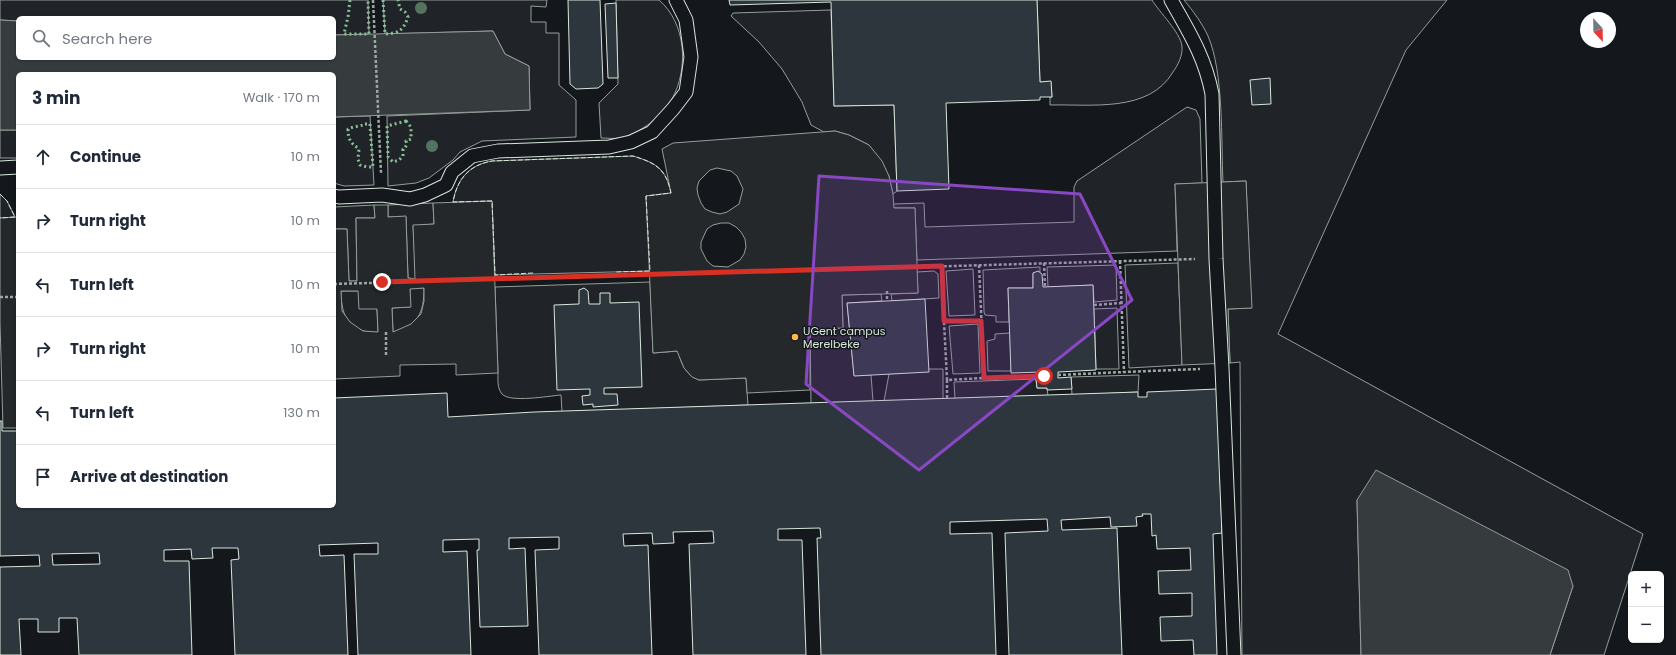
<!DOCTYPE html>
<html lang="en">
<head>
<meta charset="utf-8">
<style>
  :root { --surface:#fff; --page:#f2f2f3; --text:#1f2937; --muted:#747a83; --line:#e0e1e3 }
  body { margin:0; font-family:Poppins,sans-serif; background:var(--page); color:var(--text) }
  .controls { position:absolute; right:12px; bottom:12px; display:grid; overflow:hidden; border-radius:6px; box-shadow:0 1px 3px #0004 }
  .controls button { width:36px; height:36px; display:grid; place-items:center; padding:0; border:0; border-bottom:1px solid var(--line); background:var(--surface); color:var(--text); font:20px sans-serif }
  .compass { position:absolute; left:1580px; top:12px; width:36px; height:36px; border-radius:50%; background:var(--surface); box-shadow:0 1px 3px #0004; rotate:158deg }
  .stop { position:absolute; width:12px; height:12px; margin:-9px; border:3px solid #d93025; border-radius:50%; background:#fff }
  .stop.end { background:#d93025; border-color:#fff; box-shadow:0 1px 4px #0008 }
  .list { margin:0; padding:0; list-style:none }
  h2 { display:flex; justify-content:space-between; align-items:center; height:52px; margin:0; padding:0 16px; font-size:17px }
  h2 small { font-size:13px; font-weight:400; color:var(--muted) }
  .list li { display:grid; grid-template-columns:26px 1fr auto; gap:12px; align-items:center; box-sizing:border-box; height:64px; padding:0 16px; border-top:1px solid var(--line) }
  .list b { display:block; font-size:15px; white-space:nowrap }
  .list em { font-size:13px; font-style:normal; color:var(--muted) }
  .icon { flex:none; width:22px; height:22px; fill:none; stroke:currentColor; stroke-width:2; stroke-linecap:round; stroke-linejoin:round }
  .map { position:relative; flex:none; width:1676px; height:655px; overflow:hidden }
  .search { position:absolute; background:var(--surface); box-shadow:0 1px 3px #0004; left:16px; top:16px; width:320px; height:44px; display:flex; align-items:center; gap:10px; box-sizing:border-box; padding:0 14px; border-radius:6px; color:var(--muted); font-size:15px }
  .panel { position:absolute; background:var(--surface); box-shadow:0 1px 3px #0004; left:16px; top:72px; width:320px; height:436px; border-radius:6px }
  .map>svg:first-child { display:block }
  .green { fill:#202428; stroke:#939e99 }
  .parking { fill:#24282b; stroke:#939e99; fill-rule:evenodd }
  .water { fill:#363b3e; stroke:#939e99 }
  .building { fill:#2c363c; stroke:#d8e6dc; fill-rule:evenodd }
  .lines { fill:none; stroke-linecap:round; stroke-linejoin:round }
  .lane-casing { stroke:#d8e6dc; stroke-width:15 }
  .path { stroke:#9da8a2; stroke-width:2.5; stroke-dasharray:3 2; stroke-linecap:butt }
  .lane { stroke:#14181c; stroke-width:13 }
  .hedge { stroke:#8ac095; stroke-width:3; stroke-dasharray:2 3; stroke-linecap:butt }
  .fence { stroke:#d8e6dc; stroke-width:1; stroke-dasharray:5 2; stroke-linecap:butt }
  .tree { fill:#55745f }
  .route { stroke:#d93025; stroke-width:5 }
  .marked { fill:#8948c3; fill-opacity:0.2; stroke:#8948c3; stroke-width:3; stroke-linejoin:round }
  .poi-dot { fill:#ffb74d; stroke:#14181c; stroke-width:1.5 }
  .labels { text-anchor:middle; stroke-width:3; stroke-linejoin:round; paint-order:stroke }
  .poi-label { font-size:11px; fill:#d8e6dc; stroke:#14181c; text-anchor:start }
</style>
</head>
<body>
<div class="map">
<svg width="1676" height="655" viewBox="0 0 1676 655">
  <rect width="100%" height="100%" fill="#14181c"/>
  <path class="green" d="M 0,0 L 368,0 L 369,34 L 334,35 L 334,18 L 18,18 L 18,21 L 0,20 Z
    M 383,0 L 547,0 L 546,7 L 531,6 L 531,22 L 546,22 L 546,33 L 559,33 L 559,85 L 576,100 L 576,137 L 482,141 L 460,152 L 453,160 L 429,178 L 416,183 L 388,186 L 387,116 L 530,110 L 529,66 L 505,54 L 493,31 L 385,34 Z
    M 616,0 L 659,0 C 686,23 689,68 672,99 C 664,115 638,135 620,138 C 614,139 607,138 601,138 L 599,103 L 618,84 Z
    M 1037,0 L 1152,0 C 1160,13 1180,32 1182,46 C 1183,55 1178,65 1173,72 C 1149,113 1091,104 1050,105 L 1050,97 L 1052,97 L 1051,82 L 1040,82 Z
    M 1184,0 L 1447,0 L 1406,50 L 1278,334 L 1643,534 L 1604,655 L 1550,655 L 1573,586 L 1357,500 L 1361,655 L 1242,655 L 1240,362 L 1230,363 L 1228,309 L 1251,308 L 1246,181 L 1223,182 C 1221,141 1224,73 1208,36 C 1202,23 1193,11 1184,0 Z
    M 831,10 L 834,106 L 894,105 L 897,191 L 893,194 L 889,176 L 869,145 L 849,135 L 835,131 L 824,132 L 811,125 L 802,102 L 782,69 L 759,42 L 731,16 L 733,13 Z
    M 1187,107 L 1196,110 L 1200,119 L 1202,183 L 1175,184 L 1177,251 L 917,260 L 915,208 L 894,208 L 893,204 L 924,203 L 925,227 L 1074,222 L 1074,187 L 1077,181 Z
    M 370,116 L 374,185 L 344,186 L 334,183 L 334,117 Z
    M 18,130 L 18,158 L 0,158 L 0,130 Z
    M 633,156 C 656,163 666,168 671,193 L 646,196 L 650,271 L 495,275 L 492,201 L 453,202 C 457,179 469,165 492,161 Z
    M 0,194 L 7,201 L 15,217 L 0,218 Z
    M 433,203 L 434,224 L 413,226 L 416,279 L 408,278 L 406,217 L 388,217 L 388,205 Z
    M 374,205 L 375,218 L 356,218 L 357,281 L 349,281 L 347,229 L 334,229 L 334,207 Z
    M 1178,263 L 1182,365 L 1129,368 L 1125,265 Z
    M 1116,265 L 1117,300 L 1094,302 L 1093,285 L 1048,287 L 1047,267 Z
    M 1040,267 L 1040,272 L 1033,273 L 1033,288 L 1008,288 L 1009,322 L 996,322 L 996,316 L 985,315 L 984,312 L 983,270 Z
    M 973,269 L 975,315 L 949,316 L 946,271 Z
    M 934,271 L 938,274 L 939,298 L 892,301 L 891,294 L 918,293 L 917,272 Z
    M 650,282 L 653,353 L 678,351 C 681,364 686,375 699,380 L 746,378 L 748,405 L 562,412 L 561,395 C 549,396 510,403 502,394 C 497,388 498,380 498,373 L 495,287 Z
    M 410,288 L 424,288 C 424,313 418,326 393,332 L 392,308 L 410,307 Z
    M 341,291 L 358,291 L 377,309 L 378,333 C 350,332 341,318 341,291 Z
    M 881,294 L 882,301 L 847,303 L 854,375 L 871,375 L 873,401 L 811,404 L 810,329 L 843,328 L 842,295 Z
    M 1117,308 L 1119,369 L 1096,369 L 1094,309 Z
    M 978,324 L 980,373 L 953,374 L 949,326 Z
    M 1010,333 L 1011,371 L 988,371 L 987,341 L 995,339 L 995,334 Z
    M 929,369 L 943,369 L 943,399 L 884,401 L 889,374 Z
    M 1139,375 L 1138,392 L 1072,395 L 1071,377 Z
    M 1036,379 L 1037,388 L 1047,388 L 1048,396 L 955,399 L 954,382 Z"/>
  <path class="parking" d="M 835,131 L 849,135 L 869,145 L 882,161 L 889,176 L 893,194 L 894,208 L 915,208 L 918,293 L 842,295 L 843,328 L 810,329 L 810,390 L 747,393 L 746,378 L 699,380 L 692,377 L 684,368 L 677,351 L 653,353 L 646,196 L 671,193 L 662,149 L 673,143 ZM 717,168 L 731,171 L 737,176 L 743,189 L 739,204 L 727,212 L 720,214 L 712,212 L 705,209 L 701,203 L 698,195 L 697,188 L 699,181 L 710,170 ZM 721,223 L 729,223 L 736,227 L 741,232 L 745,239 L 746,247 L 744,254 L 740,260 L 728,267 L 713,266 L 707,261 L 701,249 L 701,242 L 707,229 L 713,225 Z
    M 1246,181 L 1252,308 L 1228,309 L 1230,363 L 1182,365 L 1175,184 Z
    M 492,201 L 498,373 L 456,375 L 456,364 L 400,365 L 400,376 L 334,379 L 334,229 L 347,229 L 349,281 L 357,281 L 356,218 L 375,218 L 374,205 L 388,205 L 388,217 L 406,216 L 408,278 L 415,279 L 413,225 L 434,224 L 433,203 ZM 424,288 L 424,301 L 421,314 L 411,324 L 393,332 L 392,308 L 411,307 L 410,289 ZM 341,291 L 358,291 L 359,309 L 377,309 L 378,332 L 363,331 L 350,322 L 342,311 Z
    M 18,217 L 18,428 L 3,428 L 0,322 L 0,218 Z"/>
  <path class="water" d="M 0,20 L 18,21 L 18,58 L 334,58 L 334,35 L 493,31 L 505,54 L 529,66 L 530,110 L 334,117 L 334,74 L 18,74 L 18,130 L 0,130 Z
    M 1376,470 L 1568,570 L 1573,586 L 1550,655 L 1361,655 L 1357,500 Z"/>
  <path class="building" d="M 568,0 L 600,0 L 603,84 L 598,88 L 576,89 L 570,84 Z
    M 729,0 L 1037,0 L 1040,82 L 1051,81 L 1052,97 L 1040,97 L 1040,100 L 946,103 L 949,189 L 897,191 L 894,105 L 834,106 L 831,2 L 730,5 Z
    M 616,3 L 618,78 L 608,78 L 605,4 Z
    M 1270,78 L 1271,104 L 1252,105 L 1250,80 Z
    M 1038,271 L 1042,274 L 1043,287 L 1093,285 L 1096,370 L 1058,372 L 1058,378 L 1071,377 L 1072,389 L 1047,390 L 1047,388 L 1037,388 L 1036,379 L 1044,379 L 1044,372 L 1011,373 L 1008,288 L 1033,288 L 1033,273 Z
    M 584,288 L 588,291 L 589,304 L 600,304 L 600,293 L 610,293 L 610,303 L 639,302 L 642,387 L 604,388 L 604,394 L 617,394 L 618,405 L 593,407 L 593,404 L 583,405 L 582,396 L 590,395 L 590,389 L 557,390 L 554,305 L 579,304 L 579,290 Z
    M 925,299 L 929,372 L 854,376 L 847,303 Z
    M 1217,389 L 1222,533 L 1213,534 L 1217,655 L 1194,655 L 1193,640 L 1161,641 L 1160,617 L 1192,616 L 1192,593 L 1159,594 L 1158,571 L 1191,570 L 1190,548 L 1157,549 L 1156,535 L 1152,536 L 1151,514 L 1142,514 L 1143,516 L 1136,517 L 1137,526 L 1111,527 L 1110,517 L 1061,520 L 1062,530 L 1117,528 L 1122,655 L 1009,655 L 1005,533 L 1048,531 L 1047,519 L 950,522 L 950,534 L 992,533 L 996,655 L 821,655 L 817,538 L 821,538 L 820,528 L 778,529 L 778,540 L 802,540 L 806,655 L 693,655 L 689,544 L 714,543 L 713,531 L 673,532 L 674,543 L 653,544 L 652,533 L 623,534 L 624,546 L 648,545 L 652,655 L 539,655 L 535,550 L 559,549 L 559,537 L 509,538 L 509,549 L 525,548 L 528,626 L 480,627 L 477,550 L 479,550 L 479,539 L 443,540 L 443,552 L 467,551 L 471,655 L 358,655 L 354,554 L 378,554 L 378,543 L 319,545 L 320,556 L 344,555 L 348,655 L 235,655 L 231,560 L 239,559 L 238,548 L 212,548 L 213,558 L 192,559 L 191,549 L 164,550 L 164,561 L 189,561 L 192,655 L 79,655 L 77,618 L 59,618 L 59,632 L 38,632 L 38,619 L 19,619 L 21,655 L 0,655 L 0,567 L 40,566 L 39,555 L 0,556 L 0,421 L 2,421 L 2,431 L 18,431 L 18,506 L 334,506 L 334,398 L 447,393 L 448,417 L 534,412 L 1138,392 L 1138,397 L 1147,397 L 1147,392 ZM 99,553 L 100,564 L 53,565 L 52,554 Z"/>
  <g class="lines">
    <g class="lane-casing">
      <path id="lane" d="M 1171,0 C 1189,32 1205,57 1212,94 L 1216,259 L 1222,368 L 1234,655
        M 0,168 L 18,167
        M 334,196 L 339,197 L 382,195 L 410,199 L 425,195 L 446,185 L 452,172 L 472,156 L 498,151 L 609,147 L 631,142 L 652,132 L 673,109 L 686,92 L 691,57 L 686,20 L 676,0"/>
    </g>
    <path class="path" d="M 373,0 L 381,173
      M 1120,261 L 1124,372 L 1200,369
      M 1044,263 L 1045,287
      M 979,265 L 984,378 L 947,380 L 944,321 L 981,321
      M 942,266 L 944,321
      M 382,280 L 383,290
      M 334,284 L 1195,259
      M 887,291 L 887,301
      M 0,297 L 18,297
      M 1094,305 L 1122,303
      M 386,332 L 386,355
      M 1058,375 L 1124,372
      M 984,378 L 1044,376
      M 947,380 L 947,399"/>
    <use href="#lane" class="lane"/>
    <path class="hedge" d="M 350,0 L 348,17 L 344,34 L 369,34 L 368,0
      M 383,0 L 385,34 C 399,33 403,31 408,17 L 405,12 L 400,9 L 398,0
      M 406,121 L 411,127 L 411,139 L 406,141 L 407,144 L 405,148 L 403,149 L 403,156 L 399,160 L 393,162 L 388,157 L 387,126 Z
      M 365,124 L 370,124 L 373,167 L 367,167 L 360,165 L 358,159 L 359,149 C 351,143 348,140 348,129 C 354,126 359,127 365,124 Z"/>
    <path class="fence" d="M 0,194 L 7,201 L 15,217 L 0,218
      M 533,273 L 495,275 L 492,201 L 453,202 C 457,179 469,165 492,161 L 633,156 C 656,163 666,169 671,193 L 646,196 L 650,271 L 616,272"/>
  </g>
  <g class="tree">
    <circle cx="421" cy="8" r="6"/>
    <circle cx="432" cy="146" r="6"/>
  </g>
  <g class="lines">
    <path class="route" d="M 382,282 L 942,266 L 944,321 L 981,321 L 984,378 L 1044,376"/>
  </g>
  <path class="marked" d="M 819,176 L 1080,194 L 1132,300 L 919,470 L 806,384 Z"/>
  <circle class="poi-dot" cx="795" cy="337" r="4"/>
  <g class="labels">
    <g class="poi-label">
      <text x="803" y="335">UGent campus<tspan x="803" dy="13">Merelbeke</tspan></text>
    </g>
  </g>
</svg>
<div class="controls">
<button>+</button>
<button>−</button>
</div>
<svg class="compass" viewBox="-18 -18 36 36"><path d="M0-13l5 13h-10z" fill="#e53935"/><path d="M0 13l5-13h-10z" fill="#747a83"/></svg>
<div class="stop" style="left:1044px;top:376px"></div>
<div class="stop end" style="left:382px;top:282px"></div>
<div class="search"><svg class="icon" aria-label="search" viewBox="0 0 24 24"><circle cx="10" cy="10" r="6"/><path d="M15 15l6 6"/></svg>Search here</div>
<section class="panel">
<h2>3 min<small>Walk · 170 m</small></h2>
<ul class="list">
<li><svg class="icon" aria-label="ahead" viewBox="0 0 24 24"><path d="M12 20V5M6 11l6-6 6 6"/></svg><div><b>Continue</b></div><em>10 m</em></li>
<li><svg class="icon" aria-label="right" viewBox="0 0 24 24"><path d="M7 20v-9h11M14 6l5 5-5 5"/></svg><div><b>Turn right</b></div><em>10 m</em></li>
<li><svg class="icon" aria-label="left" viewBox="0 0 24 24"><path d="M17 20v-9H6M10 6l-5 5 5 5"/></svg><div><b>Turn left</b></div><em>10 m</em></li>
<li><svg class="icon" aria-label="right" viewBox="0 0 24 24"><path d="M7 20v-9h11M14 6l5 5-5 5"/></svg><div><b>Turn right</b></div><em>10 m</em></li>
<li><svg class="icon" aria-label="left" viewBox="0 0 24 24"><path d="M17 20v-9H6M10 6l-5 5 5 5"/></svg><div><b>Turn left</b></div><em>130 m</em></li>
<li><svg class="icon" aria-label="arrive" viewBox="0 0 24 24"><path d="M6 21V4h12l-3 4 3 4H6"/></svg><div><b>Arrive at destination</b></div></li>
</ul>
</section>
</div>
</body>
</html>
